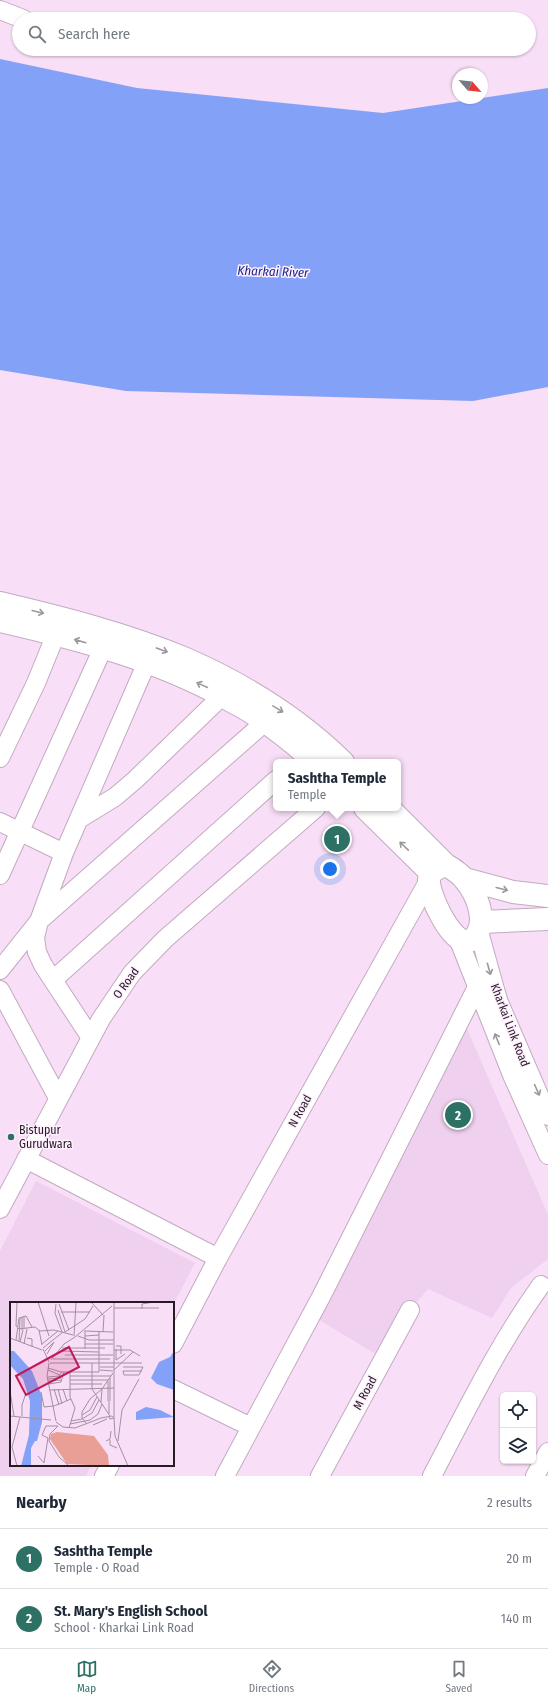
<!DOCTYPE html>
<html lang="en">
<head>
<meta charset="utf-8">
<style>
  :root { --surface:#fff; --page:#f2f2f3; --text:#1f2937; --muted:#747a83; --line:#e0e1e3; --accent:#2c7164 }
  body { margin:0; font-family:"Fira Sans Condensed",sans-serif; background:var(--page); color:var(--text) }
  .controls { position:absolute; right:12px; bottom:12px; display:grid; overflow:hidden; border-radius:6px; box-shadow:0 1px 3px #0004 }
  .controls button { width:36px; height:36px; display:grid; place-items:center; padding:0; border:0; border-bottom:1px solid var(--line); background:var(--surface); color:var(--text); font:20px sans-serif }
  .compass { position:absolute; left:452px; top:68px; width:36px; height:36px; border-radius:50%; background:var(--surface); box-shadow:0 1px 3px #0004; rotate:118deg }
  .you { position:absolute; left:330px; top:869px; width:14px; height:14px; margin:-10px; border:3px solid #fff; border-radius:50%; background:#1a73e8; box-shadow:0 0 0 6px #1a73e833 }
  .badge { display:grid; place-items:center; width:26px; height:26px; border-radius:50%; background:var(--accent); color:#fff; font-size:13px; font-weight:700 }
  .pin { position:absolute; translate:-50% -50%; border:2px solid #fff; box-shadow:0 1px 4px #0006 }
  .popup { position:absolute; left:273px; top:759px; width:128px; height:52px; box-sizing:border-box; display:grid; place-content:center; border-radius:6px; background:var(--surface); filter:drop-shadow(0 1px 3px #0005); font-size:13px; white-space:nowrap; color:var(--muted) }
  .popup b { font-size:15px; color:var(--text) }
  .popup::after { content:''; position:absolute; left:50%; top:100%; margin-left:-8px; border:8px solid transparent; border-top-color:var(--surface) }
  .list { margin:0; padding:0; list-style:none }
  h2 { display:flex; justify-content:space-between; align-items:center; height:52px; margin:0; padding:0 16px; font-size:17px }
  h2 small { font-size:13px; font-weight:400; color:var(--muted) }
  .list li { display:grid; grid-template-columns:26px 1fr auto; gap:12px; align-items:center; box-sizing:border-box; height:60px; padding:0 16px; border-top:1px solid var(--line) }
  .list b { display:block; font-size:15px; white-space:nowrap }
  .list p { margin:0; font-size:13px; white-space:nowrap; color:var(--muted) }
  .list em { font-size:13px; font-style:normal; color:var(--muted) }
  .icon { flex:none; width:22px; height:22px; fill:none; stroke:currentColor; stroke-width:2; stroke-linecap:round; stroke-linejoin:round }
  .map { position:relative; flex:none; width:548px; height:1476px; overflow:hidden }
  .search { position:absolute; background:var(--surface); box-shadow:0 1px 3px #0004; left:12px; right:12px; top:12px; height:44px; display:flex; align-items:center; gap:10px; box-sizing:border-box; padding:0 14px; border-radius:22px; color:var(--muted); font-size:15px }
  .sheet { height:172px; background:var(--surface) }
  nav { display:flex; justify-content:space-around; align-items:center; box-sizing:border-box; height:56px; border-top:1px solid var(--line); background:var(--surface); font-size:11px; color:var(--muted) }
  nav a { display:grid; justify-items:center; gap:2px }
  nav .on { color:var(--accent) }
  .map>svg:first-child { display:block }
  .built { fill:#efd0ee }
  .water { fill:#83a1f7 }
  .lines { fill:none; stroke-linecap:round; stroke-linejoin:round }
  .minor-casing { stroke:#c2aac1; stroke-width:20 }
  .major-casing { stroke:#c2aac1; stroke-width:24 }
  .minor { stroke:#fff; stroke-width:18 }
  .major { stroke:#fff; stroke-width:22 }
  .oneway { stroke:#9c989c }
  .poi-dot { fill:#2c7164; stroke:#ffeffe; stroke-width:1.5 }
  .labels { text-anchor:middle; stroke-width:3; stroke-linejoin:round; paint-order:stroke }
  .street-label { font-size:12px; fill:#241b23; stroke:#ffeffe }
  .poi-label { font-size:12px; fill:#241b23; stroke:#ffeffe; text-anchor:start }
  .water-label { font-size:13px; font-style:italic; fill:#182788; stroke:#ffeffe }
  .inset-road { fill:none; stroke:#a390a2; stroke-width:1 }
  .view { fill:#c2185b; fill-opacity:0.15; stroke:#c2185b; stroke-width:2 }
  .inset-edge { fill:none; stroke:#241b23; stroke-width:2 }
</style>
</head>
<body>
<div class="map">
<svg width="548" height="1476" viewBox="0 0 548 1476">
  <rect width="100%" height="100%" fill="#f8def6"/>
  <path class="built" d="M 461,1015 L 548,1215 L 548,1259 L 511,1288 L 492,1318 L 428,1289 L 374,1353 L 311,1315 Z
    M 36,1181 L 195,1263 L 173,1305 L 173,1303 L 11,1303 L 11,1465 L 91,1465 L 86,1476 L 0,1476 L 0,1251 Z"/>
  <path class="water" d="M 0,59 L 137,88 L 383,113 L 548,88 L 548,387 L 473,401 L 126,391 L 0,370 Z"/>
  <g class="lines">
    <g class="minor-casing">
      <path id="minor" d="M 0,10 L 23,19
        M 0,758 L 36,683 L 56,634
        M 79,819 L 115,797 L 135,780 L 222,696
        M 0,822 L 64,853
        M 0,875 L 103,648
        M 479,932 L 498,1000 L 548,1116
        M 458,938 L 512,1075 L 548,1155
        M 0,970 L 39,921 L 265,722
        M 53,980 L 276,780
        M 0,990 L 58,1098
        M 91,1038 L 43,965 L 37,952 L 35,938 L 39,921 L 64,853 L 147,662
        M 26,1159 L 218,1258
        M 0,1209 L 101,1019 L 132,973 L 165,939 L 316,808
        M 173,1344 L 218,1258 L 429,880
        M 173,1389 L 251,1427
        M 104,1476 L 110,1465
        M 225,1476 L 322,1295 L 477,987
        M 320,1476 L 410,1310
        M 432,1476 C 466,1411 498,1345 541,1285
        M 535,1476 L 548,1452"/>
    </g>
    <g class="major-casing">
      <path id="major" d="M 0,603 C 63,618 127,634 186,659 C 243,684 299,719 343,762
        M 0,621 C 78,639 156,659 226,698 C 236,704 246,708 255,715 C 276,729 296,745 315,762
        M 365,808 L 431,873
        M 389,808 L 446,865
        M 446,865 C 453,869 460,873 465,880 C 476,893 487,918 477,934 C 474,939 471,942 465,941 C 450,940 428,894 429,880 C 429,872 438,867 446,865 Z
        M 465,879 L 513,892 L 548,896
        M 481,922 L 548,919"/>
    </g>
    <use href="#minor" class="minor"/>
    <use href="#major" class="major"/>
  </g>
  <defs><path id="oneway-shaft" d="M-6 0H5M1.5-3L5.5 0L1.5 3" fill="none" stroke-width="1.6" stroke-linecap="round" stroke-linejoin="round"/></defs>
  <g class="oneway">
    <use href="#oneway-shaft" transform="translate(38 612) rotate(14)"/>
    <use href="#oneway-shaft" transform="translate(80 641) rotate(-164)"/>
    <use href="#oneway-shaft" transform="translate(162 650) rotate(20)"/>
    <use href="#oneway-shaft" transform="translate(202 685) rotate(-155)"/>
    <use href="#oneway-shaft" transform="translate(278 709) rotate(31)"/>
    <use href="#oneway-shaft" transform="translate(404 846) rotate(-136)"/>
    <use href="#oneway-shaft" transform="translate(502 889) rotate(14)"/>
    <use href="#oneway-shaft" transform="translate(489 969) rotate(74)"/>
    <use href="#oneway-shaft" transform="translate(497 1039) rotate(-112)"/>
    <use href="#oneway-shaft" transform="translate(537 1090) rotate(66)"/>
  </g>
  <circle class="poi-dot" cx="11" cy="1137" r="4"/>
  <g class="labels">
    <g class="street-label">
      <text transform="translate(126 983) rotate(-54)" y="4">O Road</text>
      <text transform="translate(510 1025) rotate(69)" y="4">Kharkai Link Road</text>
      <text transform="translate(300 1111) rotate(-61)" y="4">N Road</text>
      <text transform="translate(365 1393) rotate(-62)" y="4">M Road</text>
    </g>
    <g class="poi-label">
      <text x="19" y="1134">Bistupur<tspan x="19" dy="14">Gurudwara</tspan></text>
    </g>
    <g class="water-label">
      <text transform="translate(273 271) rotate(2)" y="5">Kharkai River</text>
    </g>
  </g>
  <g transform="translate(10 1302)">
    <rect width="164" height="164" fill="#f8def6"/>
    <path d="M 47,130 L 84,134 L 98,153 L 99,164 L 57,162 L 40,137 L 41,132 Z" fill="#ea9f96"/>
    <path d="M 0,49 L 4,49 L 22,69 L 32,94 L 32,120 L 27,139 L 25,139 L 21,146 L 21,164 L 11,164 L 19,133 L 20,99 L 13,77 L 0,63 ZM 164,49 L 164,88 L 147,82 L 141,76 L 149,60 L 160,55 ZM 136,105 L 150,108 L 164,115 L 126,118 L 126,110 Z" fill="#83a1f7"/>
    <path class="inset-road" d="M 7,0 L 6,24 L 9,27 L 25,25 L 30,29 L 44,28 L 63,33M 28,0 L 39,34M 39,0 L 75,0M 81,0 L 93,13M 104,0 L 104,115M 46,2 L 45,11 L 52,30M 49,2 L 59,28M 104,6 L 149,6M 132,7 L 132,2 L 144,0M 48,8 L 55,30M 51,10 L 80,10M 9,16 L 16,14 L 22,25M 14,27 L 14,14M 12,28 L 12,15M 29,28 L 32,43M 74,29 L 103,30M 55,30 L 75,17 L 83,4M 93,30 L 94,13M 64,34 L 66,1M 68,34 L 79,38 L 104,38M 75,34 L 89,33M 65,35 L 102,4M 0,36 L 32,48M 17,36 L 22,37 L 22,45M 6,38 L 9,16M 9,39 L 10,16M 10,40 L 13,28M 14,42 L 17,27M 32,42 L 48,29M 75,42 L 103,42M 106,44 L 111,44 L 111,52M 33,46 L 53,30M 52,46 L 95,46M 33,47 L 39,60M 75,47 L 75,30M 106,47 L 106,58 L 115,52M 104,48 L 120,48 L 130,54M 35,49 L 44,40 L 37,52M 52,49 L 89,50M 55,53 L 103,53M 43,57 L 100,57M 41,58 L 54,42 L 65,35M 39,61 L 37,74 L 46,119M 40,61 L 132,61M 82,61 L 82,87 L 100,114M 90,65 L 104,65M 38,66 L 51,70 L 89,70 L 89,30M 38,68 L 50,73M 90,68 L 103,69M 104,68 L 123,50M 113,69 L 114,73 L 129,73 L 133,65 L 113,65M 113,69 L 132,69M 60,74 L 101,74M 38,75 L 49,74 L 52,70M 38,77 L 51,76M 60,78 L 98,78M 38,79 L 51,78M 39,82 L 51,80 L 54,70M 60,82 L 92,82M 44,87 L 49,103M 48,87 L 52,102M 53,87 L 57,99M 39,88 L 104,86M 0,89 L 4,114M 31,90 L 34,105 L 44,104 L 61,97M 98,99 L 98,79M 99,99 L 99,112M 100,99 L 100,76M 91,100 L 92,87M 72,113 L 80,108 L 87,95M 0,114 L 41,118M 12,114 L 12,103 L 16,91M 104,115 L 105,134 L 118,164M 61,119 L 72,117 L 82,111 L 89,98M 46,120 L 53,125 L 65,126 L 91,116 L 102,114 L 104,116 L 100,117 L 99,115M 76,121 L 72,116 L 72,110 L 80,97 L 92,87 L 103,71M 60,122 L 80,118 L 88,112 L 92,102M 83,123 L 97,117M 59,126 L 65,106 L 60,95 L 60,70M 100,138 L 100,143 L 107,146M 96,139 L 100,137 L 101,129M 108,139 L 112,108 L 129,77M 28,154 L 34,161 L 38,136 L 32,133 L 36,124 L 48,124 L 40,132 L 39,139 L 49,155 L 59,164M 7,164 L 2,145 L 10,115"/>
    <path class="view" d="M 59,45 L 69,65 L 16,93 L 6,74 Z"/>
    <rect width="164" height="164" class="inset-edge"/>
  </g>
</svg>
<div class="controls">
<button><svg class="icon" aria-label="locate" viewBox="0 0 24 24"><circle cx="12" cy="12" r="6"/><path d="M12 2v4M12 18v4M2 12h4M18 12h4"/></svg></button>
<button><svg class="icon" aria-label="layers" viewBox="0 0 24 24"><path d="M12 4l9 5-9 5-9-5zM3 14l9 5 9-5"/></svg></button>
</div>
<svg class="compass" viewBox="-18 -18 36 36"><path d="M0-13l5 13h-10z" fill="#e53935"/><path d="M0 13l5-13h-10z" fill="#747a83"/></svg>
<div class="you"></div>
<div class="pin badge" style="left:337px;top:839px">1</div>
<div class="popup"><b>Sashtha Temple</b>Temple</div>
<div class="pin badge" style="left:458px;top:1115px">2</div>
<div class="search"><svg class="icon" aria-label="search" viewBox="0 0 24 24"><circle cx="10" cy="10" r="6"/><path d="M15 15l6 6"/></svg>Search here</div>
</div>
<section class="sheet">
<h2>Nearby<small>2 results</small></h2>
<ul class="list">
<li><span class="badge">1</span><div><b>Sashtha Temple</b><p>Temple · O Road</p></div><em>20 m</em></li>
<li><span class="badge">2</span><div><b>St. Mary's English School</b><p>School · Kharkai Link Road</p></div><em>140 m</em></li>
</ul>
</section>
<nav>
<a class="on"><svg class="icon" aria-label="map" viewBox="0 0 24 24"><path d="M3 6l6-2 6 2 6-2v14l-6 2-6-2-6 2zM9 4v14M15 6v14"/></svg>Map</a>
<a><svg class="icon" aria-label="directions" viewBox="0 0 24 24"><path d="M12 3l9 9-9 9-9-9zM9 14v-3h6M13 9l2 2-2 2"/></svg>Directions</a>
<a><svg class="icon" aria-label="saved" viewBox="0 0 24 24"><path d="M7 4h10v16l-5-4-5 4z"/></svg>Saved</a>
</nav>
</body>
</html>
